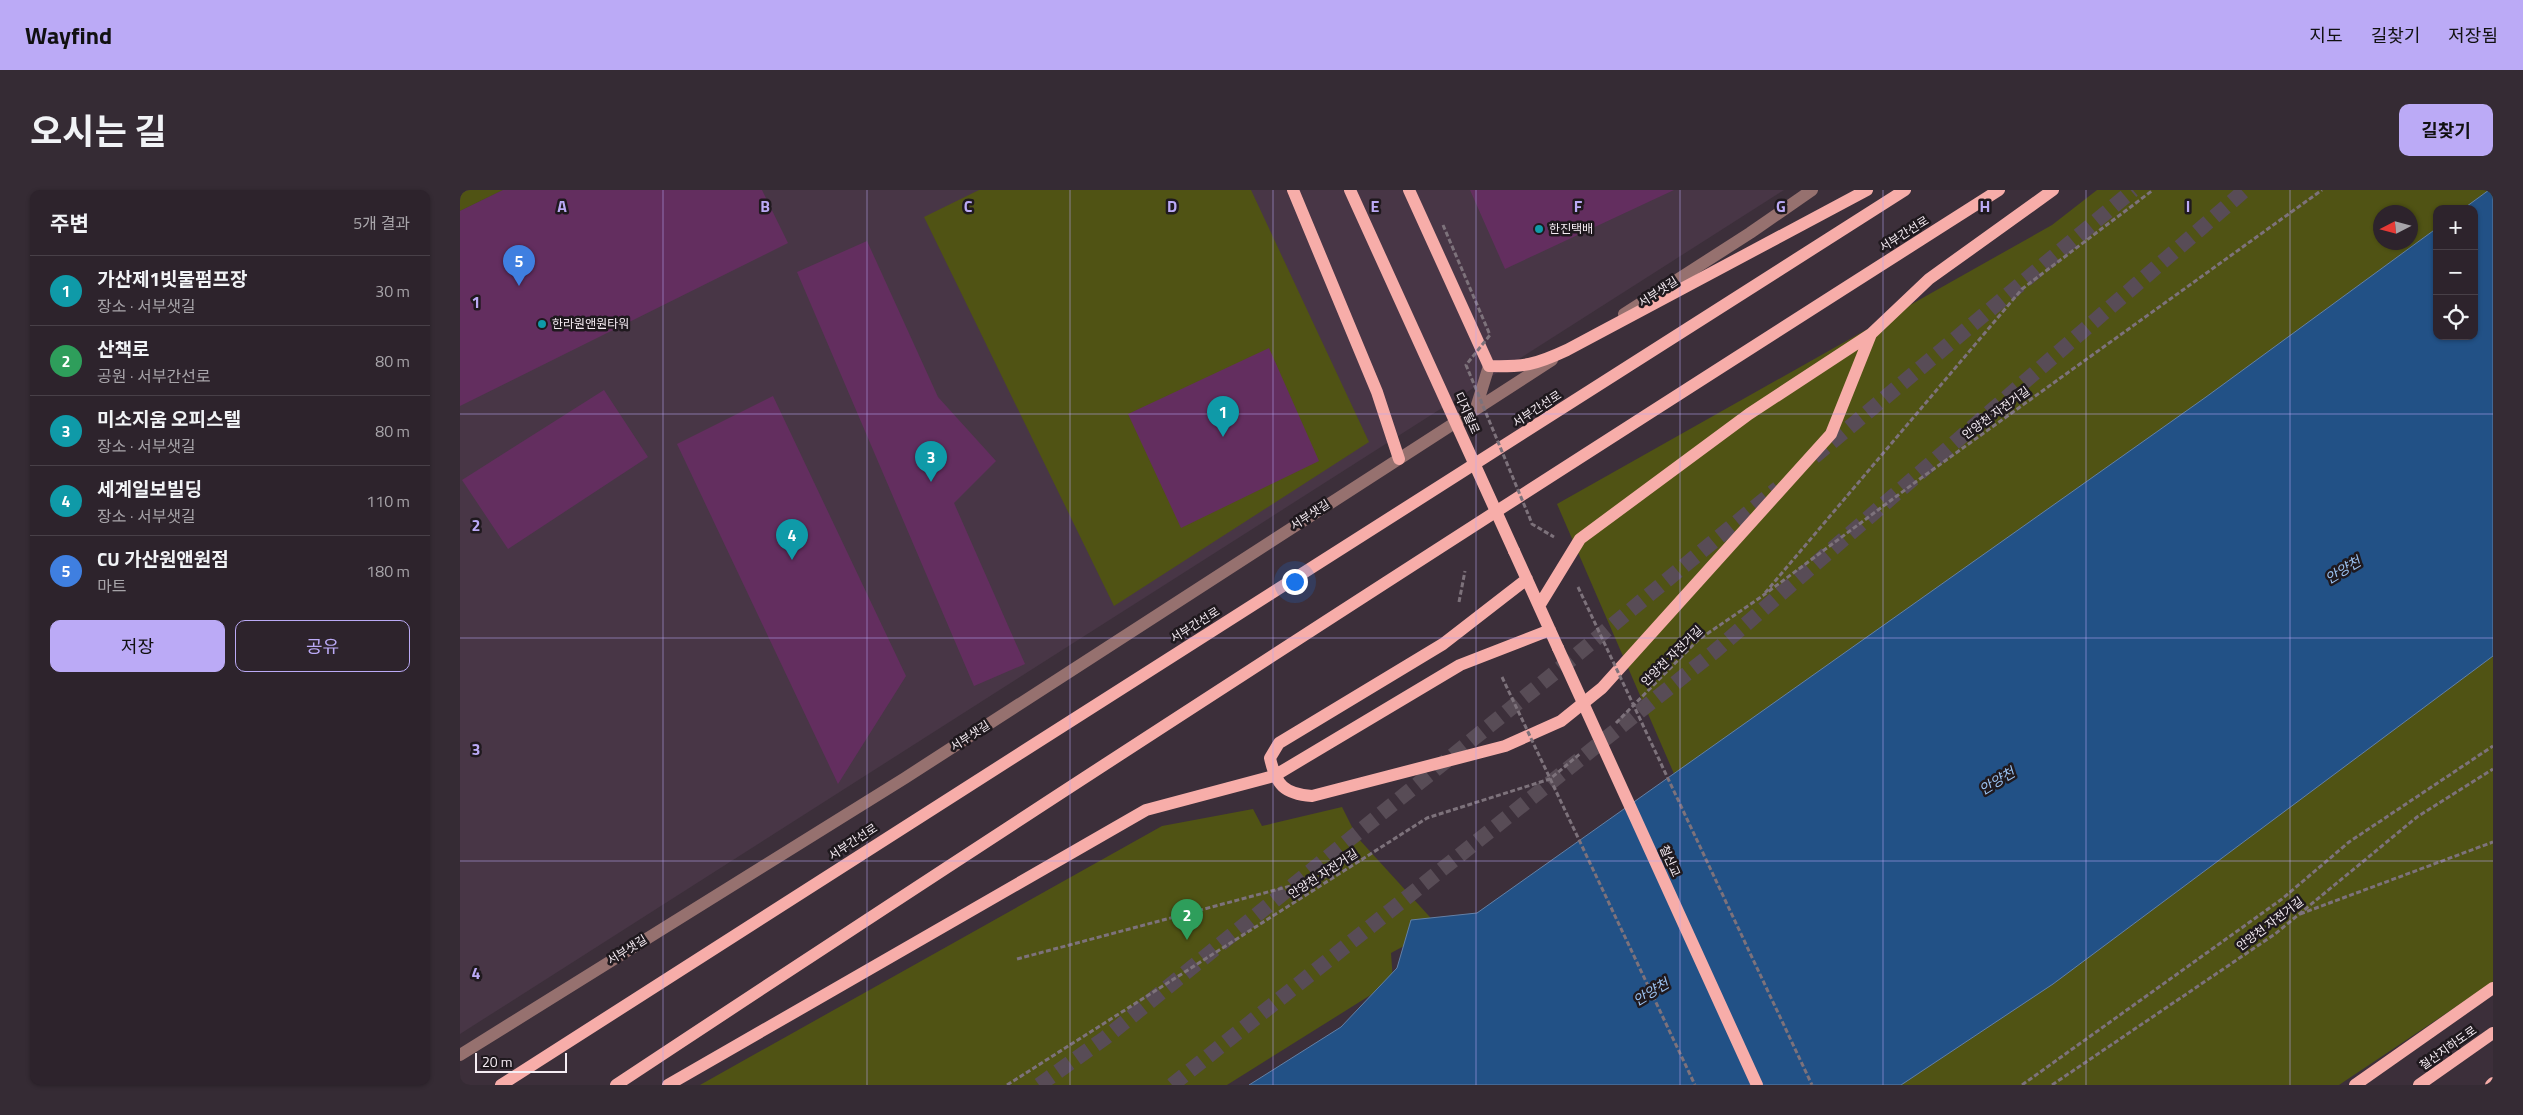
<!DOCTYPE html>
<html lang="ko">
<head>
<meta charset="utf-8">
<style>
  :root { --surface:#2d232c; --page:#352b34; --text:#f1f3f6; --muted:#a7a4a9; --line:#484048; --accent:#bbaaf6 }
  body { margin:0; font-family:"Titillium Web","Noto Sans KR",sans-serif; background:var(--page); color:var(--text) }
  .controls { position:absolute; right:15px; top:15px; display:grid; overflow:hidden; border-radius:10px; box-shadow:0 1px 4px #0004 }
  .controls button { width:45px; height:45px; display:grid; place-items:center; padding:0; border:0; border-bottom:1px solid var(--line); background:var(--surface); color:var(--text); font:25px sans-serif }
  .compass { position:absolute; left:1913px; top:15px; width:45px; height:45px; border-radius:50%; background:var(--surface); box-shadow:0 1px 4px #0004; rotate:264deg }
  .scale { position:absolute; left:15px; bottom:12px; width:92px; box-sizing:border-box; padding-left:5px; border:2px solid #f6edf4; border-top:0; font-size:14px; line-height:18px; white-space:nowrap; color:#f6edf4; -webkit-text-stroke:4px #1f191e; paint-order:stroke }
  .you { position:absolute; left:834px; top:391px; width:18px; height:18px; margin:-12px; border:4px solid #fff; border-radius:50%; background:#1a73e8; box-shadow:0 0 0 8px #1a73e833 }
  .badge { display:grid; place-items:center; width:32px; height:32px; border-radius:50%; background:var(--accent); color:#fff; font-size:16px; font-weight:700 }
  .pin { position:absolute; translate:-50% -41px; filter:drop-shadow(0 1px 2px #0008) }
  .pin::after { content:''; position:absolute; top:26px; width:18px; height:15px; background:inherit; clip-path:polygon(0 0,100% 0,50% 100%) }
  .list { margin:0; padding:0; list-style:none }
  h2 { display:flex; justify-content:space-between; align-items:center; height:65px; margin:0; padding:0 20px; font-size:21px }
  h2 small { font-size:16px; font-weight:400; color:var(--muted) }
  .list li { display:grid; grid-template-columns:32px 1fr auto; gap:15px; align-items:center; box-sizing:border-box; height:70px; padding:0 20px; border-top:1px solid var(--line) }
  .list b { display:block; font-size:19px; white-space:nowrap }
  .list p { margin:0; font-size:16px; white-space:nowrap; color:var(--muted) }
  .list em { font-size:16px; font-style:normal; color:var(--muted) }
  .actions { display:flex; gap:10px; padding:15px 20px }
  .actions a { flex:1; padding:11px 0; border:1px solid var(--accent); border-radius:10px; text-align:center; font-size:18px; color:var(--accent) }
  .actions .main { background:var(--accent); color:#111 }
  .icon { flex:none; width:28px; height:28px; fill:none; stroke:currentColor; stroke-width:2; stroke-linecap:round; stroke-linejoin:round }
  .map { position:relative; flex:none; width:2033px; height:895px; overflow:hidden; border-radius:10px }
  header { display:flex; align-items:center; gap:30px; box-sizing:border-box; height:70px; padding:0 25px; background:var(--accent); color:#111 }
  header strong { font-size:24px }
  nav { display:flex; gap:28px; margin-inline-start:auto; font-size:18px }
  .intro { display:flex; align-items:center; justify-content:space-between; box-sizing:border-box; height:120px; padding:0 30px }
  h1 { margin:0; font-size:35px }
  .button { padding:12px 22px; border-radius:10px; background:var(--accent); color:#111; font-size:18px; font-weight:700 }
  main { display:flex; gap:30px; padding:0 30px }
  aside { flex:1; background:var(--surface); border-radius:10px; box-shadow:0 1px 4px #0004 }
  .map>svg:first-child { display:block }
  .built { fill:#483646 }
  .green { fill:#505314; fill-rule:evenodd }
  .water { fill:#225186; stroke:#6280a7 }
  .building { fill:#632e5f }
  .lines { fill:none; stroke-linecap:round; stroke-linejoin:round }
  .highway-tunnel { stroke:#584c56; stroke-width:15; stroke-dasharray:15 8; stroke-linecap:butt }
  .path { stroke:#7d727b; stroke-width:3; stroke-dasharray:5 2.5; stroke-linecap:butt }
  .minor { stroke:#96716f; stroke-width:12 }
  .major { stroke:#f7ada9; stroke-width:12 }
  .path-bridge { stroke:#7d727b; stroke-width:3; stroke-dasharray:5 2.5; stroke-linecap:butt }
  .major-bridge { stroke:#f7ada9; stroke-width:12 }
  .grid { fill:none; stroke:#bbaaf6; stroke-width:1; stroke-opacity:0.55 }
  .culture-dot { fill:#0f9aa8; stroke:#1f191e; stroke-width:2 }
  .labels { text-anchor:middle; stroke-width:5; stroke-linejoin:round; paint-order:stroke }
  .poi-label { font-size:12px; fill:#f6edf4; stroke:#1f191e; text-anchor:start }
  .street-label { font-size:12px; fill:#f6edf4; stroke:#1f191e }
  .water-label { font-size:14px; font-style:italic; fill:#9cc3f2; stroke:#1f191e }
  .grid-label { font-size:16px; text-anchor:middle; font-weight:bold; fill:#bbaaf6; stroke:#1f191e; stroke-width:5; stroke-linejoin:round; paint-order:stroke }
</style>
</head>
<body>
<header>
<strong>Wayfind</strong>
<nav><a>지도</a><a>길찾기</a><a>저장됨</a></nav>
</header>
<div class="intro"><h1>오시는 길</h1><a class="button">길찾기</a></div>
<main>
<aside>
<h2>주변<small>5개 결과</small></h2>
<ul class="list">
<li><span class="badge" style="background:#0f9aa8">1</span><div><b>가산제1빗물펌프장</b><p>장소 · 서부샛길</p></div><em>30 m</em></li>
<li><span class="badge" style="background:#2e9e5b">2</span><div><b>산책로</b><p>공원 · 서부간선로</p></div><em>80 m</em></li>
<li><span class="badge" style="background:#0f9aa8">3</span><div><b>미소지움 오피스텔</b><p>장소 · 서부샛길</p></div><em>80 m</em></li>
<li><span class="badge" style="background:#0f9aa8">4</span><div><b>세계일보빌딩</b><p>장소 · 서부샛길</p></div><em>110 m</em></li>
<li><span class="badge" style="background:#3f7fe0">5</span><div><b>CU 가산원앤원점</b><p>마트</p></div><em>180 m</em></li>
</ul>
<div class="actions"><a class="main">저장</a><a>공유</a></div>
</aside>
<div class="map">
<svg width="2033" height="895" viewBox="0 0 2033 895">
  <rect width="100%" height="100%" fill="#3c2f3a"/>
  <path class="built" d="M 0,0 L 1324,0 L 0,844 Z"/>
  <path class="green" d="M 0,0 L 43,0 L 0,21 Z
    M 519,0 L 791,0 L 909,252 L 654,416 L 464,27 Z
    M 1637,0 L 2033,0 L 2033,792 L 1879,895 L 1349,895 L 1097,314 L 1592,35 ZM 1977,19 L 2014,19 L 2014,146 L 1977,146 ZM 1920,22 L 1950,22 L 1950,52 L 1920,52 Z
    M 882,617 L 897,647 L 979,737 L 931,763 L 933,791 L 767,895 L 240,895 L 702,636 L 793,619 L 802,636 Z"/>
  <path class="water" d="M 2029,0 L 2033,0 L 2033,466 L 1593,794 L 1441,895 L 789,895 L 881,837 L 937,778 L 951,730 L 1017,723 L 1746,207 L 1977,38 L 1977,146 L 2014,146 L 2014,19 L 2003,19 Z"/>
  <path class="building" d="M 43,0 L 302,0 L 328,53 L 0,216 L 0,21 Z
    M 1010,0 L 1214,0 L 1045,79 Z
    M 407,51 L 478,207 L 536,271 L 494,313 L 565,474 L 514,496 L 337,82 Z
    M 809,158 L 859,271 L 721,338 L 668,224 Z
    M 144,200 L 188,267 L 48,359 L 2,290 Z
    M 313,206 L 446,486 L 378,594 L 217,254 Z"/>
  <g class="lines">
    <path class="highway-tunnel" d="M 1354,267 L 1673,0
      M 579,895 L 645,848 L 1114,467 L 1318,298
      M 712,895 L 1254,462 L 1785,0"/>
    <path class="path" d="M 1069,326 L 1072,334 L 1094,347
      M 1305,403 L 1562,99 L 1693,0
      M 999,412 L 1005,381
      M 1156,533 L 1238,450 L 1301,407 L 1457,291 L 1862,0
      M 1840,724 L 2033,652
      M 557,769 L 879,683
      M 547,895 L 967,628 L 1090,589 L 1121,563
      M 1562,895 L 1822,709 L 1889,652 L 2033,556
      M 1592,895 L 1815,744 L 1957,627 L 2033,579"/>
    <path class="minor" d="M 1164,124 L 1290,43 L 1352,0
      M 1016,218 L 1029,176
      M 0,865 L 445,588 L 1092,170"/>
    <path class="major" d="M 833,0 L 917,202 L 939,269
      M 949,0 L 1029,176 C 1064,177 1075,175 1107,160 L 1407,0
      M 1054,361 L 1098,458
      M 1067,389 L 983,454 L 819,553 L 810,568 C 816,595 824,604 852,606 L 1045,556 L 1101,531 L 1142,498 L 1371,244 L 1411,144
      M 1079,416 L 1120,349 L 1289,224 L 1411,144 L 1469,89 L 1593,0
      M 41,895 C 508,595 977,299 1445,0
      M 156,895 C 614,592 1075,295 1539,0
      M 208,895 L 686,620 L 814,586 L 1000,475 L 1090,440
      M 1895,895 L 2033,798
      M 1959,895 L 2033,843
      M 2031,895 L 2033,893"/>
    <path class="path-bridge" d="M 983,35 L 1030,145 L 1006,175 L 1068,324
      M 1118,397 L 1352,895
      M 1042,487 L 1235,895"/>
    <path class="major-bridge" d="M 890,0 L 1054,361
      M 1098,458 L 1297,895"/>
  </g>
  <path class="grid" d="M 203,0 L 203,895M 407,0 L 407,895M 610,0 L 610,895M 813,0 L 813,895M 1016,0 L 1016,895M 1220,0 L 1220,895M 1423,0 L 1423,895M 1626,0 L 1626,895M 1830,0 L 1830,895M 0,224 L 2033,224M 0,448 L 2033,448M 0,671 L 2033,671"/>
  <g class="culture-dot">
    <circle cx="1079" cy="39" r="5"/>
    <circle cx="82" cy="134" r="5"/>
  </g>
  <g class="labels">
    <g class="poi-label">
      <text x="1089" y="43">한진택배</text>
      <text x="92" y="138">한라원앤원타워</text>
    </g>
    <g class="street-label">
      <text transform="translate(1444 44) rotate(-32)" y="4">서부간선로</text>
      <text transform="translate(1198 102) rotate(-33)" y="4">서부샛길</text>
      <text transform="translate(1077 219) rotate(-33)" y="4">서부간선로</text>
      <text transform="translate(1007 223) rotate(66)" y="4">디지털로</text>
      <text transform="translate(1536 223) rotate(-36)" y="4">안양천 자전거길</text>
      <text transform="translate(850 325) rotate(-33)" y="4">서부샛길</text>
      <text transform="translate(735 435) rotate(-32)" y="4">서부간선로</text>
      <text transform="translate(1212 466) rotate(-44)" y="4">안양천 자전거길</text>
      <text transform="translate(510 546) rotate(-33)" y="4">서부샛길</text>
      <text transform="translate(393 652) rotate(-33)" y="4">서부간선로</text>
      <text transform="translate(1210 671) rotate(66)" y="4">철산교</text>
      <text transform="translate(863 684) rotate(-33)" y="4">안양천 자전거길</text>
      <text transform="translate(1810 734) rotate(-37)" y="4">안양천 자전거길</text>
      <text transform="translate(167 760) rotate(-32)" y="4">서부샛길</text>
      <text transform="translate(1988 858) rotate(-35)" y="4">철산지하도로</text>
    </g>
    <g class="water-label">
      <text transform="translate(1883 380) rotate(-31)" y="5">안양천</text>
      <text transform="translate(1537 591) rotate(-31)" y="5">안양천</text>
      <text transform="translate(1191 802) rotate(-31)" y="5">안양천</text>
    </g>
  </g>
  <g class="grid-label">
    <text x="102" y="22">A</text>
    <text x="305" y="22">B</text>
    <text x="508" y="22">C</text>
    <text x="712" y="22">D</text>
    <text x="915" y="22">E</text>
    <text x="1118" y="22">F</text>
    <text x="1321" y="22">G</text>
    <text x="1525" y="22">H</text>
    <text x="1728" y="22">I</text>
    <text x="16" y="118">1</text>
    <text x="16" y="341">2</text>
    <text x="16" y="565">3</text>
    <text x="16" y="789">4</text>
  </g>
</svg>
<div class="controls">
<button>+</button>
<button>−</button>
<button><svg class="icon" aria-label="locate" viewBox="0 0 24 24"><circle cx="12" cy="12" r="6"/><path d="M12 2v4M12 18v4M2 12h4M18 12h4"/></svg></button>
</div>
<svg class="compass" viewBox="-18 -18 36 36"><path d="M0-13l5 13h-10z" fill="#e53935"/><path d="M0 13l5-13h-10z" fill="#a7a4a9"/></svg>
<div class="scale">20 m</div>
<div class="you"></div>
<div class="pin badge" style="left:763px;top:247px;background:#0f9aa8">1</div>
<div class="pin badge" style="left:727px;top:750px;background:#2e9e5b">2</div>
<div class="pin badge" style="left:471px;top:292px;background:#0f9aa8">3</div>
<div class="pin badge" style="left:332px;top:370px;background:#0f9aa8">4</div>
<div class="pin badge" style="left:59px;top:96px;background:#3f7fe0">5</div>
</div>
</main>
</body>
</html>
